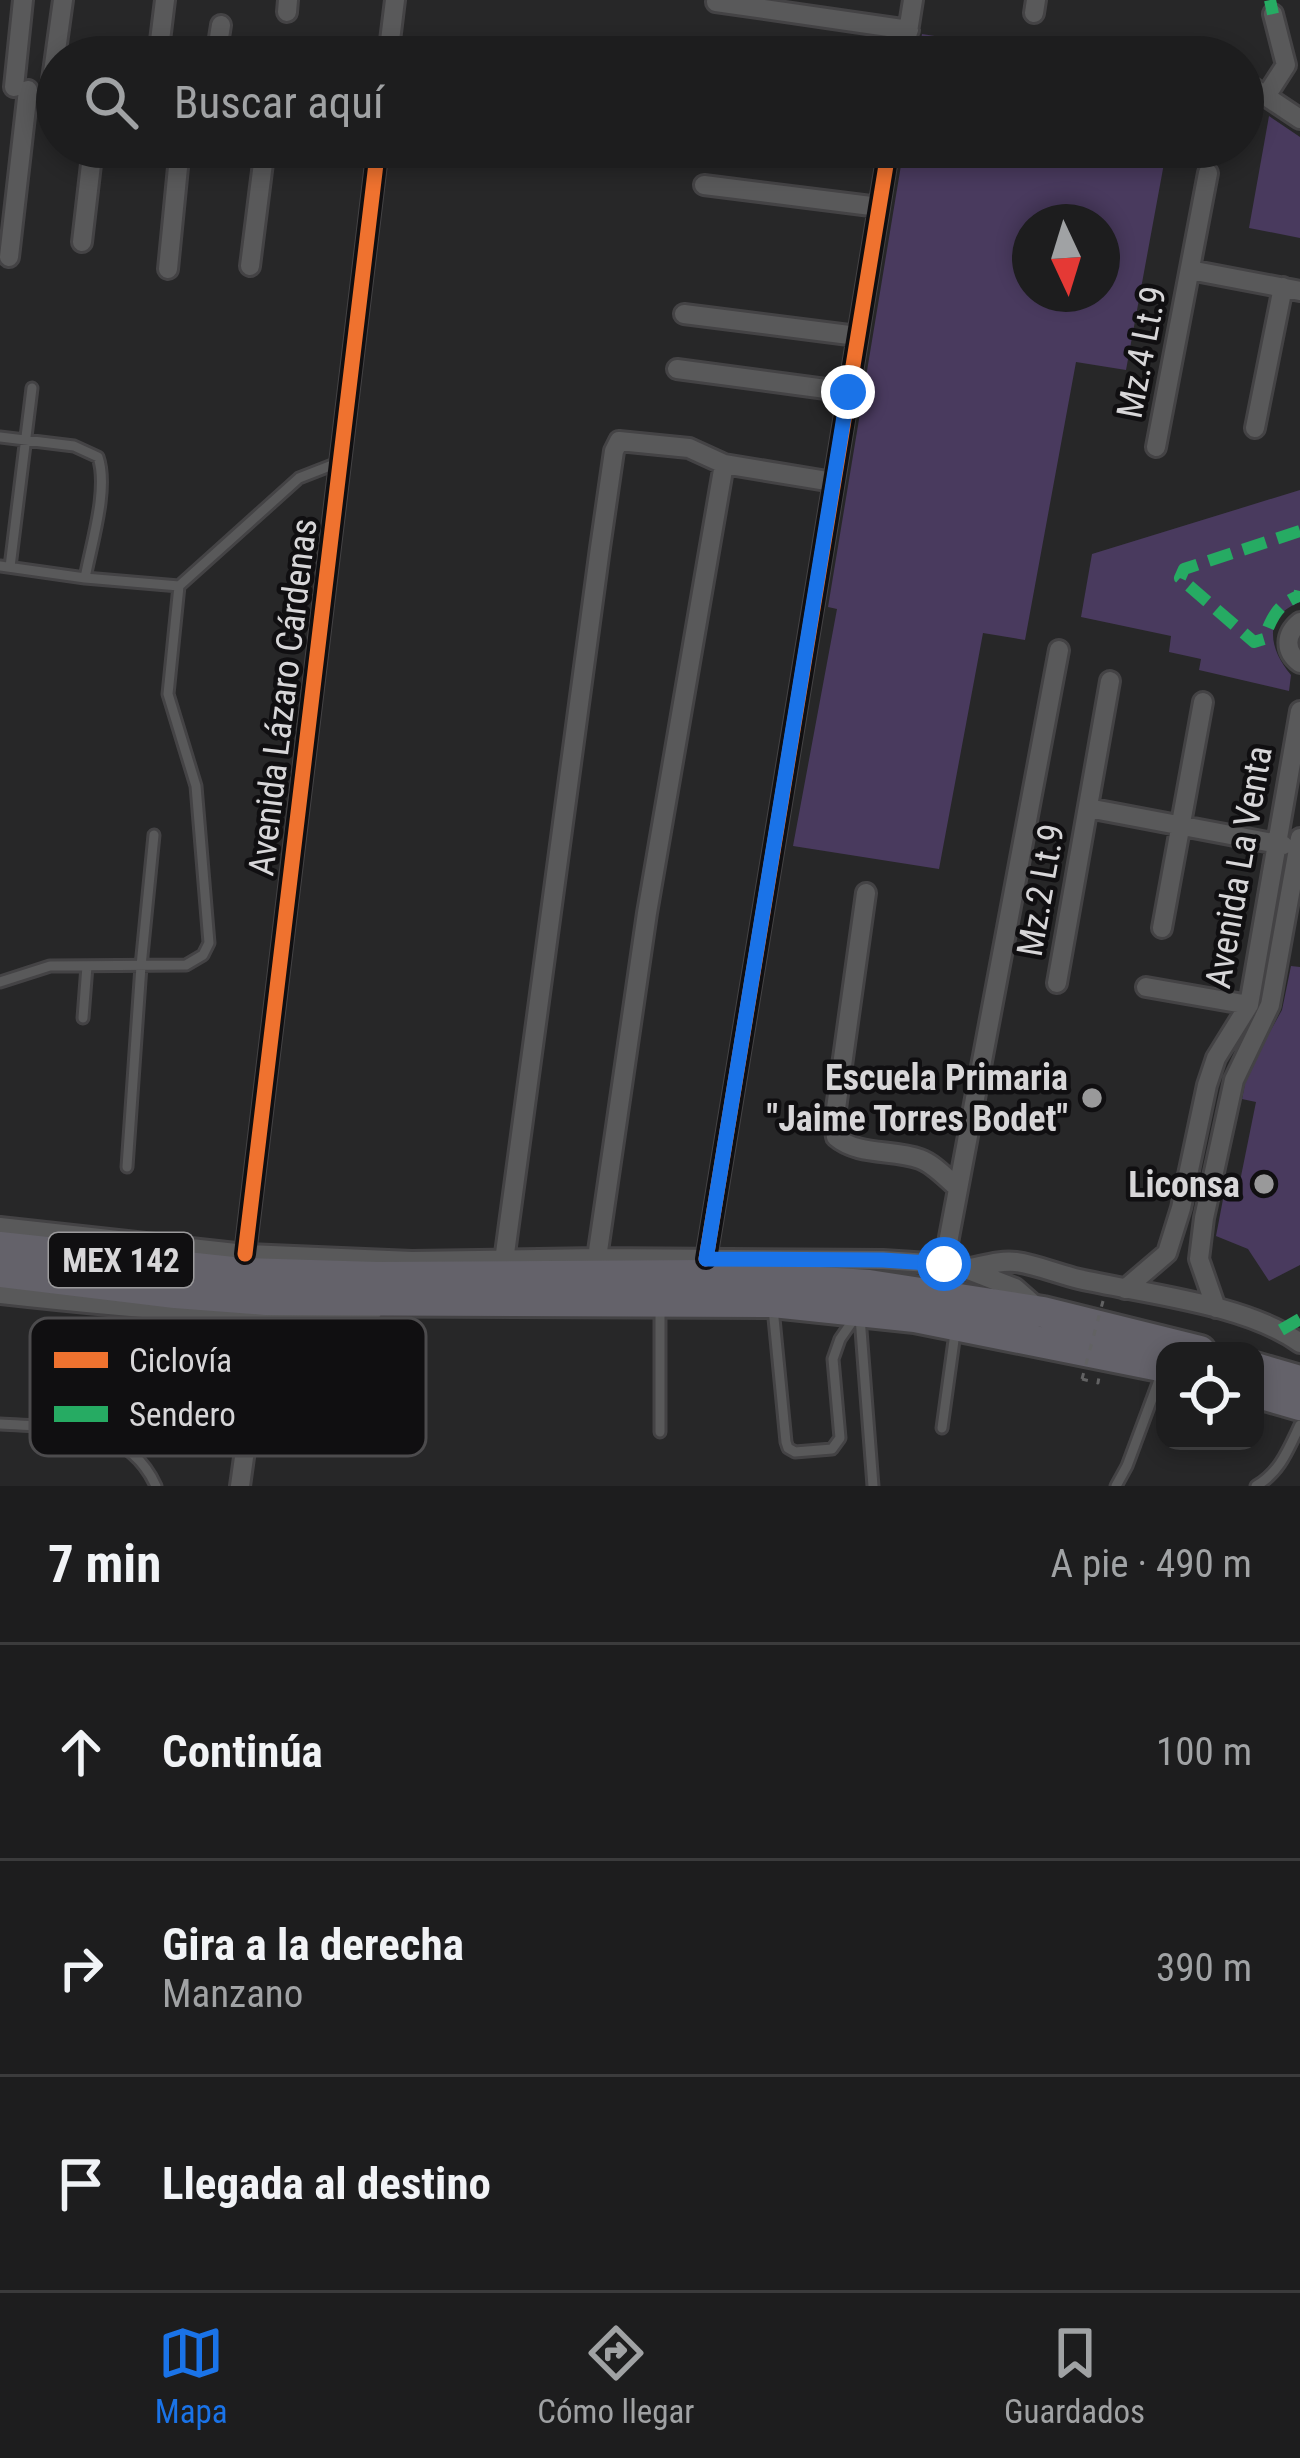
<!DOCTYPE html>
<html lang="es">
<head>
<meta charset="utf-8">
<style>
  :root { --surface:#1d1d1e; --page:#2a2a2b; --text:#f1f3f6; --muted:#a0a2a4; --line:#3b3b3c; --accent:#1a73e8 }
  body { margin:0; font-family:"Roboto Condensed",sans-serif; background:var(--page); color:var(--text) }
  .controls { position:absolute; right:36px; bottom:36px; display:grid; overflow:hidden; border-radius:24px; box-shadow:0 6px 18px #0003 }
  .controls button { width:108px; height:108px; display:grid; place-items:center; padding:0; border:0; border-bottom:3px solid var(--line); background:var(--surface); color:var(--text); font:60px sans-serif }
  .compass { position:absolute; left:1012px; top:204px; width:108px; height:108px; border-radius:50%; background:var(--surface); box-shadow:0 6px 18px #0003; rotate:176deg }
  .stop { position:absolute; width:36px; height:36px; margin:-27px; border:9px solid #1a73e8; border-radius:50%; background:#fff }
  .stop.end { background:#1a73e8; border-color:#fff; box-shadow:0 3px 12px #0008 }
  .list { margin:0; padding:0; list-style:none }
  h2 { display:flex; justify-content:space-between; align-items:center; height:156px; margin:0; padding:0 48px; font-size:51px }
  h2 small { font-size:39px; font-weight:400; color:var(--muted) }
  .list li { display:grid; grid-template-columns:78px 1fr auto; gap:36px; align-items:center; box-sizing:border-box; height:216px; padding:0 48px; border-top:3px solid var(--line) }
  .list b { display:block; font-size:45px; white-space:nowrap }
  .list p { margin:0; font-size:39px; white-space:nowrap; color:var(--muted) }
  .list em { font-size:39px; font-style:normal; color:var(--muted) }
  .icon { flex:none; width:66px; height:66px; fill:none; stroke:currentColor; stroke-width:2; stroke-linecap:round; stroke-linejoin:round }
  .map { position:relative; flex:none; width:1300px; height:1486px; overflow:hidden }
  .search { position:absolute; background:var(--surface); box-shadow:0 6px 18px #0003; left:36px; right:36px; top:36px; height:132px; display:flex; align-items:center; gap:30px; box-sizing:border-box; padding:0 42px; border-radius:66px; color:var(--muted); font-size:45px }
  .sheet { height:804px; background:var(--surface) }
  nav { display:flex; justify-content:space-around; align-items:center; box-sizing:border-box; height:168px; border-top:3px solid var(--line); background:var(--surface); font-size:33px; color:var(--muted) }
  nav a { display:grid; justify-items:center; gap:6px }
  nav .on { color:var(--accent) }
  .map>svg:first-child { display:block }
  .green { fill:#493a5e; fill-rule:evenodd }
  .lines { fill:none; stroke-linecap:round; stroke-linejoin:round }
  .service-casing { stroke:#444345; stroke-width:15 }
  .minor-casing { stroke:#444345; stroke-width:24 }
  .trunk-casing { stroke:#444345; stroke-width:36 }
  .path { stroke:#626263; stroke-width:3; stroke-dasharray:6 9; stroke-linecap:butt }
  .service { stroke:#59595a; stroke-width:9 }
  .minor { stroke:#59595a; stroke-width:18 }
  .trunk { stroke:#64626a; stroke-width:30 }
  .path-bridge { stroke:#626263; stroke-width:3; stroke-dasharray:6 9; stroke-linecap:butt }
  .quiet { stroke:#26ab63; stroke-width:12; stroke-dasharray:24 12; stroke-linecap:butt }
  .cycleway-casing { stroke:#100f11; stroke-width:22 }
  .cycleway { stroke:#ef722f; stroke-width:15 }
  .route { stroke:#1a73e8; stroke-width:15 }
  .poi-dot { fill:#99999a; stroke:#100f11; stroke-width:4.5 }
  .labels { text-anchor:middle; stroke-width:9; stroke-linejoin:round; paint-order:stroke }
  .shield { fill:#100f11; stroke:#9b9a9c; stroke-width:3 }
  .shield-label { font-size:33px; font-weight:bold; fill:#d7d6d8 }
  .street-label { font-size:36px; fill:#d7d6d8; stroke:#100f11 }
  .poi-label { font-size:36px; font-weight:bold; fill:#d7d6d8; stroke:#100f11; text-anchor:end }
  .key { fill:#100f11; stroke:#4c4b4d; stroke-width:3 }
  .key-label { font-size:33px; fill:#d7d6d8 }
</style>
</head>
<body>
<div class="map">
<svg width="1300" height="1486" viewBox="0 0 1300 1486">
  <rect width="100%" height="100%" fill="#272728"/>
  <path class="green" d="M 922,34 L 1067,57 L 918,57 Z
    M 1269,116 L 1300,137 L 1300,238 L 1249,228 Z
    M 904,147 L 1167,147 L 1126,370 L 1076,362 L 1025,640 L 983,633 L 939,869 L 793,846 L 837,609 L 828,607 ZM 1030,222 L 1102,222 L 1102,294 L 1030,294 Z
    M 1300,490 L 1300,602 C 1261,617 1270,650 1291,675 L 1289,691 L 1199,670 L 1201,659 L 1169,652 L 1171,636 L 1081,617 L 1092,554 Z
    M 1291,966 L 1300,967 L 1300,1265 L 1269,1281 L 1248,1249 L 1216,1236 L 1224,1194 L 1237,1196 L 1256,1102 L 1242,1099 L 1247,1073 L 1282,1010 Z"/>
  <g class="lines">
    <g class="service-casing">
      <path id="service" d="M 0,437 L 74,446 L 98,457 C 109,489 91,545 85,578
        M 0,566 L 85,578 L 179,586 L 299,478 L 340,462
        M 10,567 L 32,388
        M 0,982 L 50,966 L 186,965 L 203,955 L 209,943 L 196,786 L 168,694 L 179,586
        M 83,1018 L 87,966
        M 127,1167 L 141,966 L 154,835
        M 660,1307 L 660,1432
        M 773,1308 L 786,1442 L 788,1448 L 795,1452 L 832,1449 L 840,1438 L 833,1359 L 840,1339 L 854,1319
        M 860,1317 L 873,1486
        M 0,1424 C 60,1428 127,1422 156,1486
        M 942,1428 L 955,1333
        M 1116,1486 L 1127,1466 L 1162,1372
        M 1256,1486 C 1280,1472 1288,1450 1300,1425"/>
    </g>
    <g class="minor-casing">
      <path id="minor" d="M 716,2 L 909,30
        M 287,12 L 288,0
        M 1034,13 L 1036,0
        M 271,50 L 344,57
        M 1206,56 L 1207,57
        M 158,57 L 165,0
        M 216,57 L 221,25
        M 388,57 L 395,0
        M 904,57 L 913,0
        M 1243,81 L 1300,119
        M 14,87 L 23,0
        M 50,94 L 63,0
        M 1266,96 L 1286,65 L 1273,14
        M 845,147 L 888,153
        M 704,185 L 879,207
        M 82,242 L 93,147
        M 9,257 L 28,90
        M 250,266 L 265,147
        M 168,269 L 180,147
        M 1190,270 L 1300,291
        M 684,314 L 857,336
        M 677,369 L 848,392
        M 1255,428 L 1283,287
        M 1156,447 L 1208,173
        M 1300,622 C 1285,634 1284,651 1300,663
        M 1088,808 L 1283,845
        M 866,893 L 834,1123 L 836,1137 C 858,1156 893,1149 920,1159 C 934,1164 946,1178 958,1188
        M 1162,928 L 1203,702
        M 1057,983 L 1110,681
        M 1146,987 L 1249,1005
        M 0,1227 L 245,1254 L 412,1261 L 597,1258 L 883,1260 L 944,1264 L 966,1269 L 1015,1288 L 1039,1309
        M 245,1254 L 378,147
        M 597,1258 L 647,913 L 724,464
        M 706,1259 L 889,147
        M 504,1261 L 600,548 L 614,451 L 619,441 L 689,448 L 724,464 L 833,482
        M 944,1264 L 1059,650
        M 970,1268 C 985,1265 1001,1260 1016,1262 C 1037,1265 1058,1274 1079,1279 C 1145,1294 1246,1304 1300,1343
        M 1125,1289 L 1167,1253 L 1181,1208 L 1207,1085 L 1216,1058 L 1249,1005 L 1300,711
        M 0,1294 C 71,1302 142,1309 214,1313 C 267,1317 319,1320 372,1312
        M 1216,1308 L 1199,1259 L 1204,1218 L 1234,1080 L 1270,1005 L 1300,838
        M 240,1486 L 265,1307"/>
    </g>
    <g class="trunk-casing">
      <path id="trunk" d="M 0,1247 L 242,1273 L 377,1277 L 706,1275 L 869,1285 L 1043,1312 L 1200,1351
        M 0,1272 L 175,1293 L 266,1300 L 773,1302 L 915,1317 L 1165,1367
        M 1255,1368 L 1300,1381
        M 1255,1392 L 1300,1405"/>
    </g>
    <path class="path" d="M 1082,1379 L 1098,1383 L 1099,1377"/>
    <use href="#service" class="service"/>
    <use href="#minor" class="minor"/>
    <use href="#trunk" class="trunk"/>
    <path class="path-bridge" d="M 1082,1379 L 1103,1301"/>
    <path class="quiet" d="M 1270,0 L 1273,14
      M 1300,531 L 1184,569 L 1180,578 L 1254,642 L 1264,639 C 1271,619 1277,604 1299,596 L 1300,591
      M 1281,1330 L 1300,1319"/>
    <g class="cycleway-casing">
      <path id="cycleway" d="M 245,1254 L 378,147
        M 706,1259 L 889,147"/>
    </g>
    <use href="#cycleway" class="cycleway"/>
  </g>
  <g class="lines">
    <path class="route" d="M 848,392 L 706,1259 L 883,1260 L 944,1264"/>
  </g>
  <g class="poi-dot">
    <circle cx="1092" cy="1098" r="12"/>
    <circle cx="1264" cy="1184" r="12"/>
  </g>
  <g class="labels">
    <rect class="shield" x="49" y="1233" width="144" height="54" rx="9"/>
    <g class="shield-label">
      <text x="121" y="1272">MEX 142</text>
    </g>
    <g class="street-label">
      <text transform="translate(1141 352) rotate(-79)" y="13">Mz.4 Lt.9</text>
      <text transform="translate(282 697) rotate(-83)" y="13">Avenida Lázaro Cárdenas</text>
      <text transform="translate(1238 867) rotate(-80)" y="13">Avenida La Venta</text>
      <text transform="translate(1040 890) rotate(-80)" y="13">Mz.2 Lt.9</text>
    </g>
    <g class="poi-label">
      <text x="1068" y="1090">Escuela Primaria<tspan x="1068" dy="41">"Jaime Torres Bodet"</tspan></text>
      <text x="1240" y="1197">Liconsa</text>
    </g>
  </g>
  <rect x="30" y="1318" width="396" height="138" rx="18" class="key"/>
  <rect x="54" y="1352" width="54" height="16" fill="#ef722f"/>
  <rect x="54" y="1406" width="54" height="16" fill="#26ab63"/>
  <g class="key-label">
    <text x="129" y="1372">Ciclovía</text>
    <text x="129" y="1426">Sendero</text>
  </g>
</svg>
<div class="controls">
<button><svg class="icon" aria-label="locate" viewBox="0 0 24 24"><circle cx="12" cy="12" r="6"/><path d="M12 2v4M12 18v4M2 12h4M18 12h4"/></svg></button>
</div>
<svg class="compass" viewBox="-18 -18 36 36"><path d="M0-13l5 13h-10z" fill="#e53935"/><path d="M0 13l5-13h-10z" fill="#a0a2a4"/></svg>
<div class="stop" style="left:944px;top:1264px"></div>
<div class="stop end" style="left:848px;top:392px"></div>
<div class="search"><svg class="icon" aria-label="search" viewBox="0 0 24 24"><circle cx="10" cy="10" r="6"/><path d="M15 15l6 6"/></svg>Buscar aquí</div>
</div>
<section class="sheet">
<h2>7 min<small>A pie · 490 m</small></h2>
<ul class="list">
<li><svg class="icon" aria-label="ahead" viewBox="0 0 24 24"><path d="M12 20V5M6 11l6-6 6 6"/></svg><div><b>Continúa</b></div><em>100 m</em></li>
<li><svg class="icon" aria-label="right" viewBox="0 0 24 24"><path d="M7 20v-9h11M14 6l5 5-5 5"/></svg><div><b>Gira a la derecha</b><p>Manzano</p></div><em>390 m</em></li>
<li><svg class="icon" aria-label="arrive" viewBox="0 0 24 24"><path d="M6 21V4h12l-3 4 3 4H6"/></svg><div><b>Llegada al destino</b></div></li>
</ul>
</section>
<nav>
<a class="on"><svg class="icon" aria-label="map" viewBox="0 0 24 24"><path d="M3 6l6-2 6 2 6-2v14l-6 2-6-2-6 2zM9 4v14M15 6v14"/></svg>Mapa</a>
<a><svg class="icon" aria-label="directions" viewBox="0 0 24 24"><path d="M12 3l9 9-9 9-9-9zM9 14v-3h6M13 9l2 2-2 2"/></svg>Cómo llegar</a>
<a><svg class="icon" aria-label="saved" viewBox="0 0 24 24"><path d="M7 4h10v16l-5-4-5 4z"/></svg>Guardados</a>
</nav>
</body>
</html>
